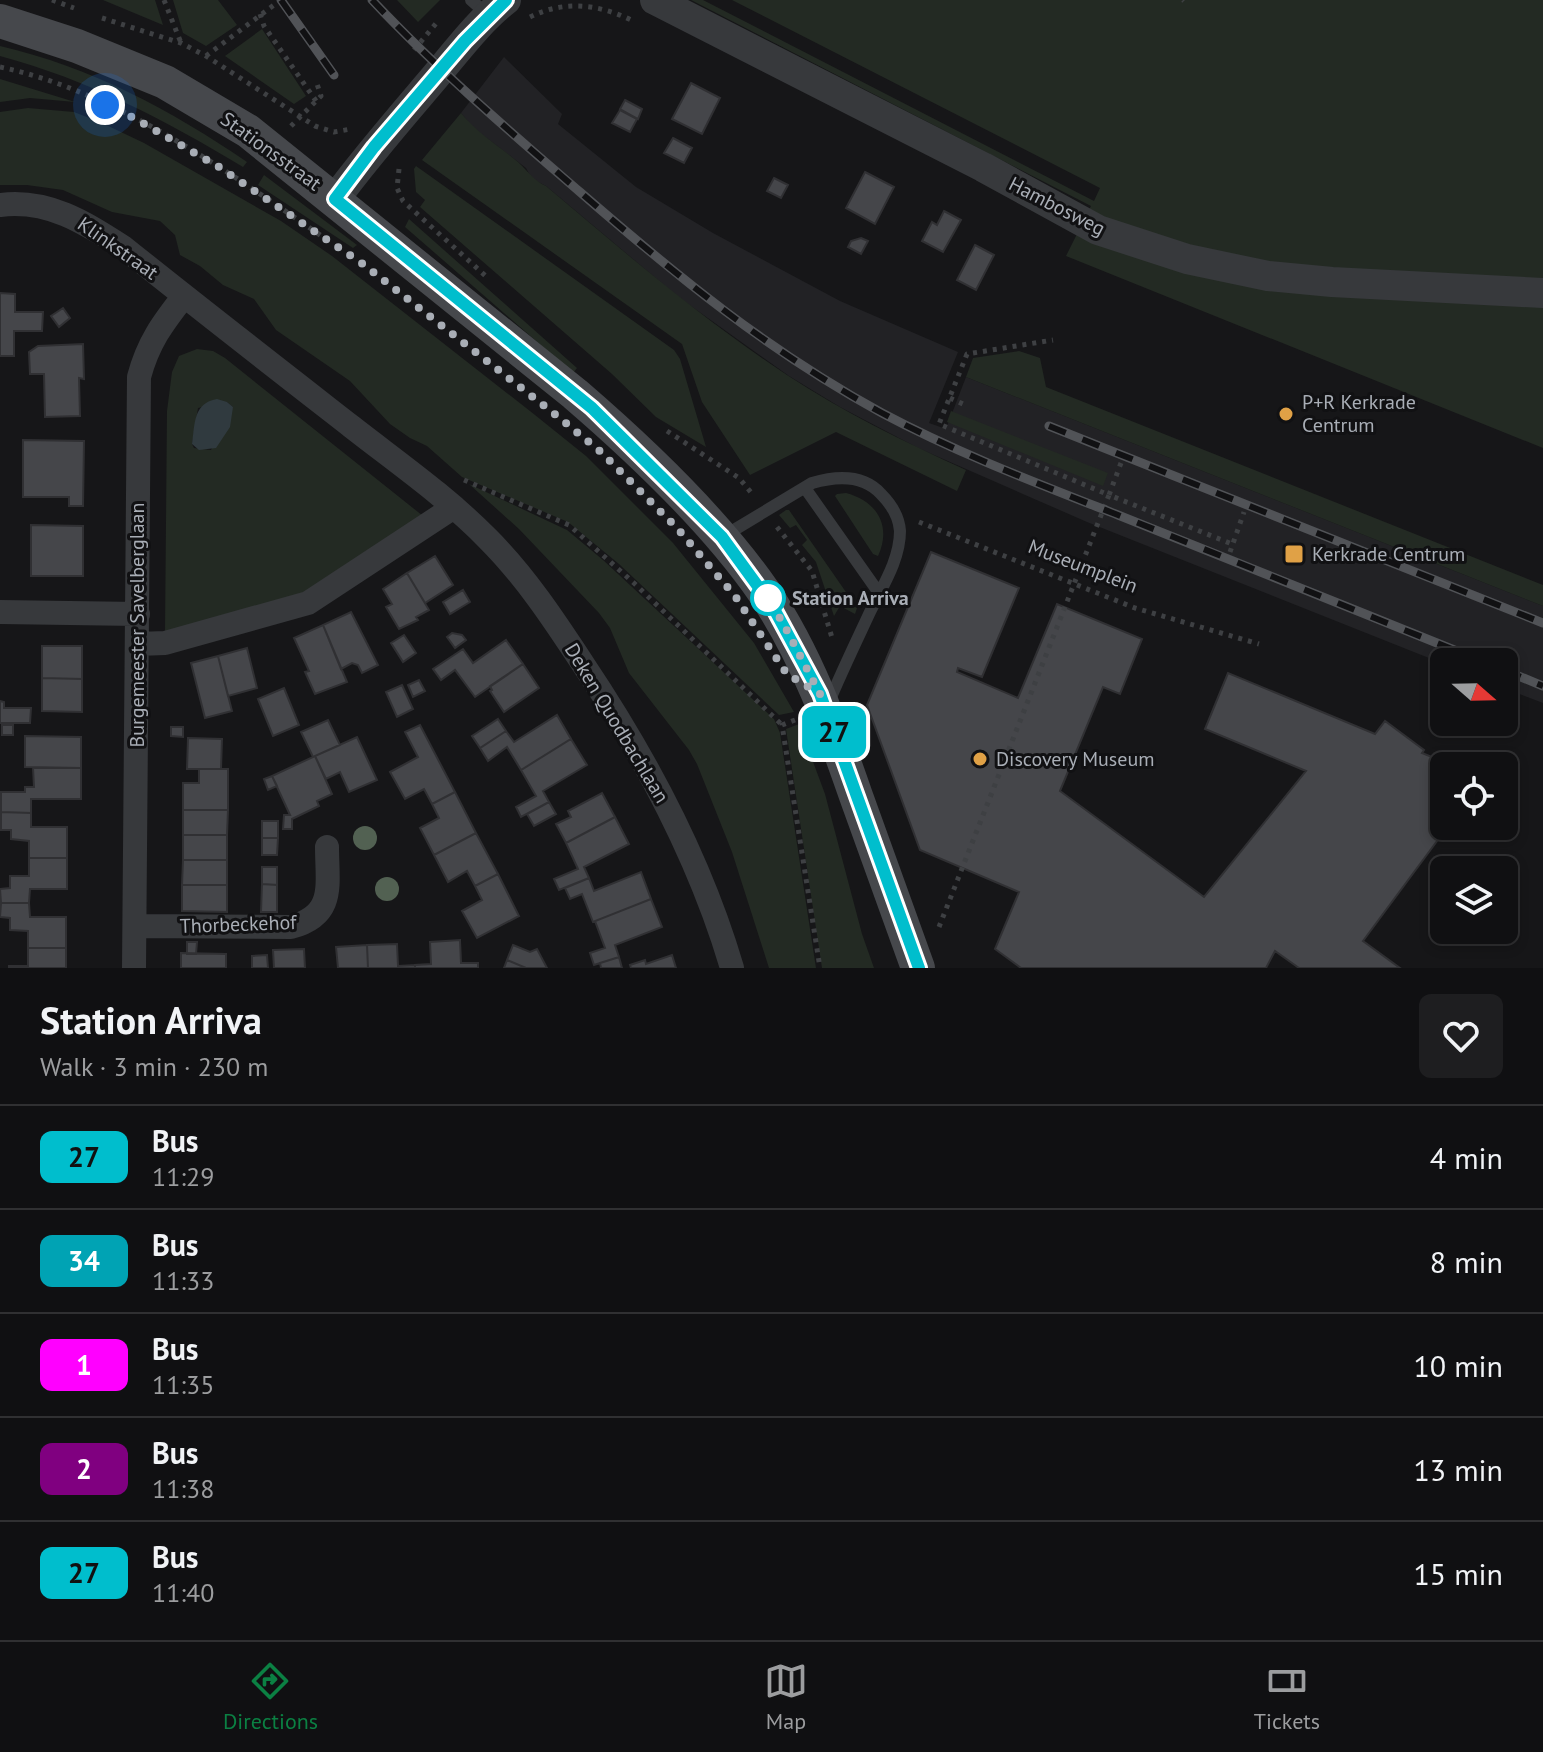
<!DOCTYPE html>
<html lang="en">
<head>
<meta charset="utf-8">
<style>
	body { margin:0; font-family:"PT Sans",sans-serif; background:#1e1e20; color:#f1f3f6; height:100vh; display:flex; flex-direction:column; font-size:30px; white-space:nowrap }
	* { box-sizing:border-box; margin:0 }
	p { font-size:26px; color:#9c9d9f }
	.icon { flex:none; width:44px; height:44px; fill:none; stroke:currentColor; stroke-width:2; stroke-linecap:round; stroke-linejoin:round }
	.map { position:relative; height:968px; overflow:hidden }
	.side { display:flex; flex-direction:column; background:#101012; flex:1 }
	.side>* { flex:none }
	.badge { padding:0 16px; border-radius:12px; font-size:28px; line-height:52px }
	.needle { width:52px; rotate:110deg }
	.controls { position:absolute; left:1430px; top:648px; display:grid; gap:16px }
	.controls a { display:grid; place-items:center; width:88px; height:88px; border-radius:12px; background:#101012; box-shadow:0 4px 12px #0003,0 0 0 2px #303032; font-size:40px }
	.you { position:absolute; width:40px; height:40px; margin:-20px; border:6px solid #fff; border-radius:50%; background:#1a73e8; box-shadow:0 0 0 12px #1a73e833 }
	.map>.badge { position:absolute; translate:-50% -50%; box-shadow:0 0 0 4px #fff }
	.round { display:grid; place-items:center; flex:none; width:84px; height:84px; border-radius:12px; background:#1e1e20 }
	.headline { display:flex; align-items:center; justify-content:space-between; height:136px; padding:0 40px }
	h1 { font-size:38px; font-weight:800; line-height:60px }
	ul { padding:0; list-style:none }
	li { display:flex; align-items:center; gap:24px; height:104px; padding:0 40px; border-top:2px solid #303032 }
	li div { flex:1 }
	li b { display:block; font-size:30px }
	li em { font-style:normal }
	li .badge { min-width:88px; font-weight:700; text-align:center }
	.tab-bar { display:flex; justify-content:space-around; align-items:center; height:112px; border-top:2px solid #303032; background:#101012; font-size:22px; color:#9c9d9f }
	.tab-bar a { display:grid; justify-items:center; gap:4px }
	.tab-bar .selected { color:#0b8043 }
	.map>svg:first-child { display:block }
	.built { fill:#222225 }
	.green { fill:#232a23; fill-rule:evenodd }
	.water { fill:#303a3f }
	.building { fill:#45464a; stroke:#303033; stroke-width:2 }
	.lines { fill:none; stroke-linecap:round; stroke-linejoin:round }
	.path { stroke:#3e4043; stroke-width:5; stroke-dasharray:4 6; stroke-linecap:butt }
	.service { stroke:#37393c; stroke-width:12 }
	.minor { stroke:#37393c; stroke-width:24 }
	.tertiary { stroke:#37393c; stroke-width:30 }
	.secondary { stroke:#46484c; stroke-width:34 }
	.rail-casing { stroke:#515357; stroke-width:9 }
	.rail { stroke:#111113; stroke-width:6; stroke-dasharray:18; stroke-linecap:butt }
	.tree { fill:#526152 }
	.line-casing { stroke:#fff; stroke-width:18 }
	.line { stroke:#00becd; stroke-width:12 }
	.walk { stroke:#a9aeb6; stroke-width:8; stroke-dasharray:0 14.4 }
	.poi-dot { fill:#e0a146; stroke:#111113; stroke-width:3 }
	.stop-dot { fill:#fff; stroke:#00becd; stroke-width:4 }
	.labels { text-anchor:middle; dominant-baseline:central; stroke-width:6; stroke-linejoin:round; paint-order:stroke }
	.street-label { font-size:20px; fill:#a9aeb6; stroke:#111113 }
	.poi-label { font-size:20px; fill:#a9aeb6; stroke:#111113; text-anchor:start }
	.stop-label { font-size:20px; font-weight:bold; fill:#a9aeb6; stroke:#111113; text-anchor:start }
</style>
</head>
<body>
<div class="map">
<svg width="1543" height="968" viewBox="0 0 1543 968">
	<rect width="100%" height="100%" fill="#161618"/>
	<!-- built -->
	<path class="built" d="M504,57l58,57 -4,10 78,63 77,46 127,68 118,51 -29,71 17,6 20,-52 577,229v97l-39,-15v-26l-60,2 -357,-142 -169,-74 -78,-41 -51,-31 -112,-80 -131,-110 -14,-7 -6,-11 -54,-41 -11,-14z"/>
	<!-- green -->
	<path class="green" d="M103,0h52l8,25z
		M173,0h45l19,25 -31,21 -23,-13z
		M397,0h43l-22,22z
		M691,0h12l391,201 6,-13 -368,-188h811v448l-477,-192 25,-50z
		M262,29l44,67 -12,8 -69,-48z
		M0,46c91,21 171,64 247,116l-4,5c-78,-47 -154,-87 -243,-111z
		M0,79l75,23 -45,-4 -30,4z
		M28,108l46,4 28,11 42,20 137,78 51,35 203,159 51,41 87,87 81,100 40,69 -15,3 -160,-151 -51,-42 -106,-45 -35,-31 -17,-8 -20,-14 -40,-43 -74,-51 -22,-31 -31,-14 -23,-19 -20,-11 -5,-20 -15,-14 -48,-9 -49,-22 -36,-5h-27v-73z
		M461,113c16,20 38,33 57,49 11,10 15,18 28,24 78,66 156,133 241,189 56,37 118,67 179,95l-9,21 -121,-59 -86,43 -48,-73 -20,-58 -260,-184z
		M416,166l258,184 6,9 26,88 -50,-30 -44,-43 -192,-167 5,-7 -9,-8 -2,-23z
		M264,175l93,70 -4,3 -95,-63z
		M409,219l168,149 -4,5 -168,-146z
		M197,349l16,2 12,7 198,158 -118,77 -140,39 2,-221 5,-39 7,-16zM227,402l6,5 -22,43 -17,-2 -2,-4 6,-36z
		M1019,351l21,7 6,29 497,198v21l-577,-229 7,-19z
		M951,411l157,62 -5,13 -156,-64z
		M469,484l98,46 36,30 171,159 6,14 36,235h-47l-37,-116 -35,-88 -8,-14 -60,-77 -19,-45 -11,-15 -80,-84z
		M846,493c31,8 46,33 32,63l-5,-2 -38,-58 2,-2z
		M786,510h3l68,98 -2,6 -15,-8 -6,10 -18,-54 -14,-17 5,-5 -11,-15 -6,3 -11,-13z
		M799,724l26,70 37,140 12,34h-52l-36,-239z"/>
	<!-- water -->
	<path class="water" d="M217,399l10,3 6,5 -3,20 -14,21 -17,2 -7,-6c3,-20 1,-41 25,-45z"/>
	<!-- building -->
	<path class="building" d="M691,83l29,15 -18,36 -30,-15z
		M625,100l17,9 -4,10 -18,-10z
		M620,110l17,9 -7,13 -18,-9z
		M673,138l19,10 -8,15 -20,-10z
		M865,172l29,15 -19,37 -29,-16z
		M774,178l14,7 -7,13 -14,-7z
		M944,211l17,9 -18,32 -21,-11 10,-19 5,3z
		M861,238l7,3 -7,13 -13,-7 3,-6z
		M975,245l19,10 -18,35 -19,-10z
		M0,293l15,1v18h28l-1,19h-28v25h-14z
		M63,308l7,10 -11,9 -8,-11z
		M83,344l1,35 -5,-1 1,38 -35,1 -1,-43h-14l-1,-22 9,-6z
		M23,440l61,1 -1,65h-14v-9h-46z
		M31,525l52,1v50h-52z
		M931,552l88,36 -37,89 -24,-9 -1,4 61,26 39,-94 85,35 -22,55 -17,-7 -43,104 144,106 102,-126 -101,-42 23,-56 147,61 10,-13 39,29 -2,3 32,13h-10v60h34l-6,14 -26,-11 -83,112 37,27h-101l-24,-17 -9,17h-245l-26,-19 24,-57 -99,-42 -53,-145z
		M435,556l18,29 -28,18 -18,-30z
		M407,573l22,37 -13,7 2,3 -19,9 -13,-22 6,-3 -9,-15z
		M463,590l7,12 -20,12 -7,-12z
		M351,612l27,53 -16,8 -4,-8 -6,-2 -11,6 -18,-44z
		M323,625l24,57 -32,12 -10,-22 4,-1 -15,-33z
		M452,633l10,2 4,5 -11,8 -8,-11z
		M404,635l12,18 -13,9 -12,-19z
		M506,640l17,24 -48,33 -20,-27 -14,10 -8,-11 30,-20 10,14z
		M42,646h40v33l-40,-1z
		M247,648l10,40 -29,8 -10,-40z
		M218,656l14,55 -27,7 -14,-55z
		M523,664l16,24 -35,24 -14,-21 2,-1 -2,-4z
		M42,678l40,1v33l-40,-1z
		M419,680l6,11 -12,6 -5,-12z
		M402,685l11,24 -16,8 -11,-25z
		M284,688l15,37 -26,11 -15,-37z
		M0,701l4,1v6h27l-1,15h-30z
		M557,715l14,24 -50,31 -14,-23 -19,14 -8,-13 26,-17 8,11z
		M498,719l8,12 -26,17 -8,-12z
		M328,720l12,25 -27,12 -12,-25z
		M2,725h11v10h-11z
		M420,725l35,67 -23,12 -8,-15 -19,10 -15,-27 28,-15 -13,-25z
		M171,727h12v10l-12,-1z
		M25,736l56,1v31l-56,-1z
		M357,737l20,43 -28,12 -9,-20 -14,7 -11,-23z
		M188,738l34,1 -1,30h-34z
		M571,739l16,26 -44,26 6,11 -28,15 -5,-10 20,-11 -15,-26z
		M315,756l17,38 -15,7 2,5 -27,13v10h-9l1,-14h6l-18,-39z
		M33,768h48v31h-50v14l-30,-1v-20h24v-5h9z
		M199,769h29v41h-45v-27h16z
		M272,776l5,10 -9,4 -4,-11z
		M455,792l21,41 -42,22 -14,-27 19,-10 -7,-14z
		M602,793l13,24 -49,26 -10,-19 15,-7 -3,-6z
		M549,802l7,12 -22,12 -7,-12z
		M183,810h45l-1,25h-44z
		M1,812l30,1v14h36v31h-38v-17l-18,-2v-9h-10z
		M615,817l14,27 -45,23 5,11 -30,12 -5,-11 24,-10 -12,-26z
		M262,821h16v17h-16z
		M476,833l22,41 -23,12 -8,-15 -19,11 -14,-27z
		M183,835h44v25h-44z
		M262,838h16l-1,17h-15z
		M29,858h38v31h-37l-1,14h-28l-1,-14 10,-1v-12h19z
		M183,860h44v25h-45z
		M262,867h15v18l-15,-1z
		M641,872l10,27 -58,23 -11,-28 -12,5 -5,-11 24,-10 5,13z
		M498,874l21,42 -42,22 -15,-27 20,-11 -7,-14z
		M262,884l15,1v27h-16z
		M182,885h45v27l-45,-1z
		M651,899l11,28 -47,18 4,12 -25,8 -4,-12 15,-5 -10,-27z
		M1,903h28l1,14h36v31h-38v-17l-18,-1v-12l-10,-1z
		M460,940l1,23h17v5h-63v-3l16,-1 -1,-22z
		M187,942h10l-1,12h-9z
		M397,944l1,22 17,-1v3h-47l-1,-23z
		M367,945l1,23h-30l-2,-21z
		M513,945l17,7 7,-3 10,19h-21l-19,-8z
		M28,948h38v20h-57v-2h19z
		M304,949l1,19h-31l-1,-18z
		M181,953l45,1v14h-45z
		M267,955l1,13h-16v-12z
		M672,955l4,13h-45l-1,-3 15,-5 1,4z
		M619,957l3,11h-21l-1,-5z
		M507,960l19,8h-22z"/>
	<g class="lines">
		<!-- path -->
		<path class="path" d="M52,0l22,8
			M164,0l17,43
			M1183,0l1,1
			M260,14l4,12 52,75
			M530,17c34,-17 68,-13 101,3
			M102,18l79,25 25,13 109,70 19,6 17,-3
			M414,50l24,-29
			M206,56l68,-51
			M0,67c115,24 227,104 323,170
			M291,126l30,-30 -5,-15
			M399,169l-2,19 6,13 86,78
			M950,398l13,6 5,-2
			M667,431l72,47 15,18
			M1121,463l-12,32 123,49
			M464,480l105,45 66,59 147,141
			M919,522l216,86 124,36
			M777,527l35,44 21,70
			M1230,552l14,-40
			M795,720l-13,5 38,243
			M939,927l170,-432 -170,-71 28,-70 86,-14"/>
		<!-- service -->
		<path class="service" d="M471,0l17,15
			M805,488l74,105
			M724,536l88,-53c24,-7 51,-9 69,11 10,10 18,23 19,37 0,29 -18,56 -30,81 -14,30 -28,59 -41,90"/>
		<!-- minor -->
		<path class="minor" d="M0,205c48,-6 84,17 123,42 76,61 152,120 229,180 46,36 95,70 136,112 37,37 66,81 95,125 63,94 117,195 149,304
			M0,612l138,2
			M138,644l27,-1 143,-40 146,-96
			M135,926l156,1c45,-12 36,-42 36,-80
			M134,968l5,-591c9,-34 23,-53 45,-81"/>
		<!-- tertiary -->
		<path class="tertiary" d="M655,0l328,167 115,63 89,29 81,17 64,6 211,11
			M335,199c31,-42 65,-81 99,-121 23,-27 44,-56 72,-78"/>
		<!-- secondary -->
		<path class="secondary" d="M0,21l77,25 88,36 83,49 327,263c65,56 140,127 189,198 43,64 67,132 92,204 21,58 42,115 62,172"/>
		<!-- rail casing -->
		<g class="rail-casing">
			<path id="rail" d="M281,0l53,75
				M372,0c65,69 136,130 208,192 98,85 187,158 302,221 75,40 157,71 236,102 122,48 244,98 366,147
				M1049,426l494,197
				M1504,670l39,16"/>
		</g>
		<!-- rail -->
		<use href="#rail" class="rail"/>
	</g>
	<!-- trees -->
	<g class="tree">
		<circle cx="365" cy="838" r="12"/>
		<circle cx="387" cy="889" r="12"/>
	</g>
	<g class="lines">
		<!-- line casing -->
		<g class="line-casing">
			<path id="line" d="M506,0l-41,41 -91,106 -39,52 257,209 130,129 51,70 47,87 99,274"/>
		</g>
		<!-- line -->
		<use href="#line" class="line"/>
		<!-- walk -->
		<path class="walk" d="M105,105l29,13 85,49 144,97 198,155 40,33 76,76 58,68 52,78 33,20 -37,-71 -20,-32 5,7"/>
	</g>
	<!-- markers -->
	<g class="poi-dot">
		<circle cx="1286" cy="414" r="8"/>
		<rect x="1284" y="544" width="20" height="20" rx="4"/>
		<circle cx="980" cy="759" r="8"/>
	</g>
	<circle class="stop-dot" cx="768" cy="598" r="16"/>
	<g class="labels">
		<!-- street labels -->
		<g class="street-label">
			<text transform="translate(271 151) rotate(36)">Stationsstraat</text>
			<text transform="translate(1057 206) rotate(27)">Hambosweg</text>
			<text transform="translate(118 248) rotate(35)">Klinkstraat</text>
			<text transform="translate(1083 566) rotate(21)">Museumplein</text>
			<text transform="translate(137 625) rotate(-90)">Burgemeester Savelberglaan</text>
			<text transform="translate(617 723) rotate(59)">Deken Quodbachlaan</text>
			<text transform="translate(238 924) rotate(-2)">Thorbeckehof</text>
		</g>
		<!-- poi labels -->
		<g class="poi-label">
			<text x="1302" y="402">P+R Kerkrade<tspan x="1302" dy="23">Centrum</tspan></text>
			<text x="1312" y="554">Kerkrade Centrum</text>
			<text x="996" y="759">Discovery Museum</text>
		</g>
		<!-- stop labels -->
		<g class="stop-label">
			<text x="792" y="598">Station Arriva</text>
		</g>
	</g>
</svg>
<div class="controls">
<a><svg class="needle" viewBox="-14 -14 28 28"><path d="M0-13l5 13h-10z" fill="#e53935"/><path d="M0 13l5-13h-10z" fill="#9c9d9f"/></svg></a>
<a><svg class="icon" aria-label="locate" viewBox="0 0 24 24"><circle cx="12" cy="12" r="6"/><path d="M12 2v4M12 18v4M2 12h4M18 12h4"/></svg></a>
<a><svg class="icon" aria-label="layers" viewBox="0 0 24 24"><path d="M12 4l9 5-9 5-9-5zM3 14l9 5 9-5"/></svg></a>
</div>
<div class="you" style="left:105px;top:105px"></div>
<b class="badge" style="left:834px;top:732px;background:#00becd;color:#111">27</b>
</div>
<section class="side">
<div class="headline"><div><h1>Station Arriva</h1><p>Walk · 3 min · 230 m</p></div><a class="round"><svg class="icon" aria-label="heart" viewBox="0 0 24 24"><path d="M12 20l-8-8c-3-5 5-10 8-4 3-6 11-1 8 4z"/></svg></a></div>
<ul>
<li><span class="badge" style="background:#00becd;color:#111">27</span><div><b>Bus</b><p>11:29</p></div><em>4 min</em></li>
<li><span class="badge" style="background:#00a3b4;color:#fff">34</span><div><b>Bus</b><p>11:33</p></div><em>8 min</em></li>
<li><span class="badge" style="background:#f0f;color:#fff">1</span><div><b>Bus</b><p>11:35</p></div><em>10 min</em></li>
<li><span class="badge" style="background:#800080;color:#fff">2</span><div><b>Bus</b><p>11:38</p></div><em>13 min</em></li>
<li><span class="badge" style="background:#00becd;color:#111">27</span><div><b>Bus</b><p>11:40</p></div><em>15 min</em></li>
</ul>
</section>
<nav class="tab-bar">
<a class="selected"><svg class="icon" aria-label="directions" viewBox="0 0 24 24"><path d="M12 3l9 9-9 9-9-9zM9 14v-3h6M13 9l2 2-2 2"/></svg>Directions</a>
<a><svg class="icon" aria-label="map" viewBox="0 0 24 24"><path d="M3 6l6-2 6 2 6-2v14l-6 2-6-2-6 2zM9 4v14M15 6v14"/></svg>Map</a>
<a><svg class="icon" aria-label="tickets" viewBox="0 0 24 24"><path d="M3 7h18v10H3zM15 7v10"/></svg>Tickets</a>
</nav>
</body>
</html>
